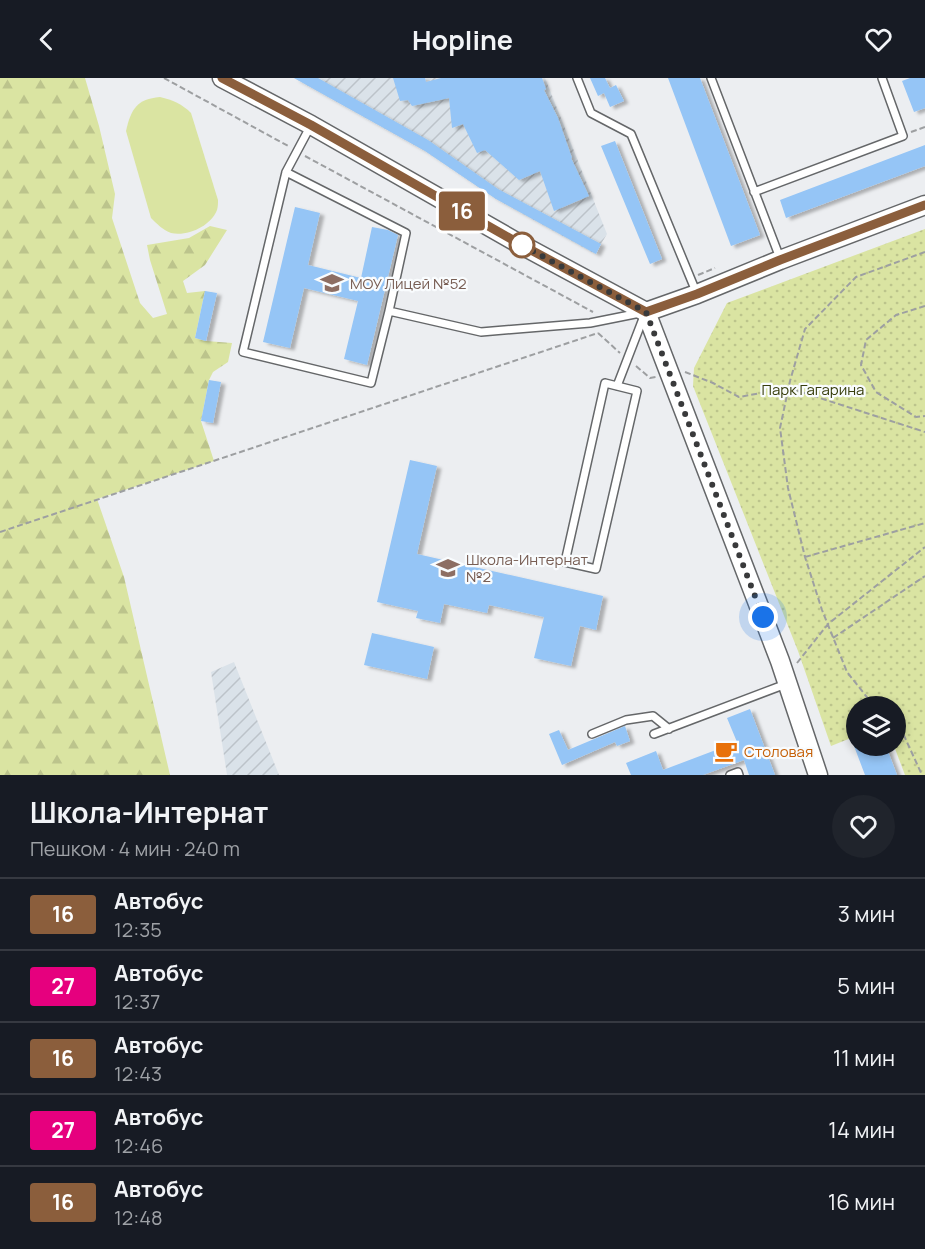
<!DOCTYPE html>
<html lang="ru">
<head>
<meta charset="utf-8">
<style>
	body { margin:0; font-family:Manrope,sans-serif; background:#20242c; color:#f1f3f6; height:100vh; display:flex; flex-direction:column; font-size:22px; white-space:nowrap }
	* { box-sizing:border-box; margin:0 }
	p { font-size:20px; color:#9ea1a6 }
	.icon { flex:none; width:33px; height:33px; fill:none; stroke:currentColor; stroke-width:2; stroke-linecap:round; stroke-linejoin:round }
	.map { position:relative; height:697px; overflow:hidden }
	.sheet { display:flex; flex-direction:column; background:#171b24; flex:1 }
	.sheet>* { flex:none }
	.badge { padding:0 12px; border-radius:4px; font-size:21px; line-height:39px }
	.tools { position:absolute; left:846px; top:618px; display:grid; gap:12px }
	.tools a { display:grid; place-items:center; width:60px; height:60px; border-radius:50%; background:#171b24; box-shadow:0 3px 9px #0003; font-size:30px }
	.you { position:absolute; width:30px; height:30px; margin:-15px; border:4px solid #fff; border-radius:50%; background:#1a73e8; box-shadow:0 0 0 9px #1a73e833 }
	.map>.badge { position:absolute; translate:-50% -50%; box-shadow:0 0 0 3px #fff }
	.round { display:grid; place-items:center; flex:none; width:63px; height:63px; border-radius:32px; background:#20242c }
	.headline { display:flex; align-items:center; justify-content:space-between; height:102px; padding:0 30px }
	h1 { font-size:28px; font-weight:700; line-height:45px }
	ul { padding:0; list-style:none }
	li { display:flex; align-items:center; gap:18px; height:72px; padding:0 30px; border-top:2px solid #363941 }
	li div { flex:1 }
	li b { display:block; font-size:22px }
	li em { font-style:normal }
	li .badge { min-width:66px; font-weight:700; text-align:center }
	header { display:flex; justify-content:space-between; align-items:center; height:78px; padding:0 30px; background:#171b24; font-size:27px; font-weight:700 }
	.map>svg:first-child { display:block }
	.industrial { fill:url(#industrial-furrows) }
	.green { fill:#dae4a2 }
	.forest { fill:url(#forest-firs) }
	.park { fill:url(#park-dots) }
	.building { fill:#95c5f6; filter:url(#shadow) }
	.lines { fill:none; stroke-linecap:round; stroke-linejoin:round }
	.service-casing { stroke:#656769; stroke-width:10 }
	.tertiary-casing { stroke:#656769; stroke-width:21 }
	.path { stroke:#9d9fa1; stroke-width:2; stroke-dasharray:6 3; stroke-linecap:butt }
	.service { stroke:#fff; stroke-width:7 }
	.tertiary { stroke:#fff; stroke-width:18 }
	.line-casing { stroke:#fff; stroke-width:14 }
	.line { stroke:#8b5e3c; stroke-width:9 }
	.walk { stroke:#393a3b; stroke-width:6; stroke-dasharray:0 10.8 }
	.stop-dot { fill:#fff; stroke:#8b5e3c; stroke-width:3 }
	.labels { text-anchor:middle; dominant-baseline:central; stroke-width:4.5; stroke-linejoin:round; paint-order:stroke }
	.education-label { font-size:15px; fill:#785e54; stroke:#f9fcfe; text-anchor:start }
	.park-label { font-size:15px; fill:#383e0c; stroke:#f9fcfe }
	.food-label { font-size:15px; fill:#c56008; stroke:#f9fcfe; text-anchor:start }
</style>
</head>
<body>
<header><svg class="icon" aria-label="back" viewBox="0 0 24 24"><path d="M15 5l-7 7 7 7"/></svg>Hopline<svg class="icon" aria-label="heart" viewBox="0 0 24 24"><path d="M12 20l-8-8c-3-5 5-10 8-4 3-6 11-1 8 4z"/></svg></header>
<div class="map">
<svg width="925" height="697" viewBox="0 0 925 697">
	<defs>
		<pattern id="industrial-furrows" width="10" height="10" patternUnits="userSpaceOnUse" patternTransform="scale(1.5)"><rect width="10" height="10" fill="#dae2e9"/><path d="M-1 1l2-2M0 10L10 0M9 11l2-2" fill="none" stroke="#bcc3c9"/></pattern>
		<pattern id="forest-firs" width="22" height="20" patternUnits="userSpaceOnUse" patternTransform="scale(1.5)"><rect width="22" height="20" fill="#dae4a2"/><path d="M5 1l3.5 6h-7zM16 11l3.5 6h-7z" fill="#bcc48c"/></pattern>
		<pattern id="park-dots" width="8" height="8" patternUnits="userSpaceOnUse" patternTransform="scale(1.5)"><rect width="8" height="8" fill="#dae4a2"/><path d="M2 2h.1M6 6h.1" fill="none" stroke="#bcc48c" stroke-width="1.8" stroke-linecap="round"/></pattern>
		<filter id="shadow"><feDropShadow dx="4.5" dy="2.5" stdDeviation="1.5" flood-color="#0004"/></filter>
	</defs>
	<rect width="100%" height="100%" fill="#eceef1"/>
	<!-- industrial -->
	<path class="industrial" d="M294,0h251l62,156 -12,20 -99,-55 -71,-48z
		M234,584l45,113h-52l-16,-103z"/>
	<!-- green -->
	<path class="green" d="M160,19c13,3 22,7 31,16l27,87c0,3 0,7 -1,10 -6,16 -30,27 -46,23 -8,-3 -14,-9 -20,-15l-25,-87c5,-22 11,-32 34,-34z"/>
	<!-- forest -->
	<path class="forest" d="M0,0h85l14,48 16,68 -3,24 28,85 13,15 14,-4 -17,-54 -3,-15 42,-7 21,-12 17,4 -22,35 -22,16 4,12 18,-2 -10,47 11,3 26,2 -4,19 -15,10 -4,8 -8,41 13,40 -117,38 27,78 46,198h-170z"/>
	<!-- park -->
	<path class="park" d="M925,151v546h-20l-11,-29h2v-40h-40v30l-25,10 -33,-95 -105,-265 1,-18 33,-65z"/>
	<!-- building -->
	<path class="building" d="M294,0h24l110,62 70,49 103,55 -5,10 -100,-55 -71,-48z
		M393,0h32l1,4 15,-4h101l4,11 -2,1 14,28 14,40h-1l18,38 -35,15 -14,-40 -21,9 -34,-30 -8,3 -14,-29 -11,4 -3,-30 -37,8 -4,-6 -8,1z
		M590,0h15l5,10 6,-3 8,16 -14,6 -6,-14 -6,3z
		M668,0h32l60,157 -29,11z
		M910,0h15v30l-11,4 -12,-31z
		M615,63l47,118 -12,5 -49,-118z
		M925,67v21l-139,52 -6,-18z
		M295,129l25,6 -12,52 53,13 11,-51 16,3 10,5 -31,130 -23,-6 14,-58 -54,-13 -14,60 -27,-6z
		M205,213l12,2 -11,48 -11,-3z
		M209,302l12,2 -8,41 -12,-2z
		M410,382l27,6 -20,88 186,42 -7,34 -16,-4 -9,40 -37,-8 10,-41 -55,-12 -2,8 -43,-9 -4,19 -24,-5 2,-7 -41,-9z
		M372,555l62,14 -7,32 -63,-14z
		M750,631l25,66h-26l-5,-15 -41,15h-72l-5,-12 30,-12 7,19 74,-28 -10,-24z
		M625,648l5,15 -13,5 -2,-4 -53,23 -13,-31 10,-4 9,20z
		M854,668h32l11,29h-32z"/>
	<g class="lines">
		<!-- service casing -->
		<g class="service-casing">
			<path id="service" d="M577,0l14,35 40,21 66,160
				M711,0l69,180
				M286,94l24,-45
				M754,114l149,-56 -21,-58
				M389,233l-18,72 -128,-31 43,-180 120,61 -17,78 92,21 109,-9 50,-10
				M605,305l32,8 -41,178 -31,-7z
				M617,308l27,-70
				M592,656l34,-14 27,-4 16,13
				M654,656l132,-50
				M730,697l8,-3 1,3"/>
		</g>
		<!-- tertiary casing -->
		<g class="tertiary-casing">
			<path id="tertiary" d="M222,0l89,47 207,118 128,69 51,-18 83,-34 145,-55
				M646,234l134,349 38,114"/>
		</g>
		<!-- path -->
		<path class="path" d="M164,0l126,69
			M911,54l14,-5
			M305,78l288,156
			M698,197l17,-7
			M925,228l-29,9 -30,25 -5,25 15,27 40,25 9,-1
			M598,255l22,20
			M636,288l14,12 6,-1
			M685,294l28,11 26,14 50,-9 136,44
			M0,454l598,-199
			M805,479l120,-34
			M833,560l92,-62
			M797,585l31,-39 97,-77
			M874,628l-27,-34 -25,-62 -17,-53 -17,-69 -8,-60 10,-47 15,-52 51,-52 69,-25
			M896,640l26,57"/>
		<!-- service -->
		<use href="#service" class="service"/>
		<!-- tertiary -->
		<use href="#tertiary" class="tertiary"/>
	</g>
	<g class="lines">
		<!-- line casing -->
		<g class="line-casing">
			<path id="line" d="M222,0l89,47 207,118 128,69 51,-18 83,-34 145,-55"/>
		</g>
		<!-- line -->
		<use href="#line" class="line"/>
		<!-- walk -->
		<path class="walk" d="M522,167l-4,-2 128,69 117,305"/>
	</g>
	<!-- icons -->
	<defs>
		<g id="school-bare" transform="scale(1.8)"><path d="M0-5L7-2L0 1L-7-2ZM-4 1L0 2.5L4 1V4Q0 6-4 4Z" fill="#8d6e63" stroke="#f9fcfe" stroke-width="2.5" paint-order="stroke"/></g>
		<g id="cafe-bare" transform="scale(1.8)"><path d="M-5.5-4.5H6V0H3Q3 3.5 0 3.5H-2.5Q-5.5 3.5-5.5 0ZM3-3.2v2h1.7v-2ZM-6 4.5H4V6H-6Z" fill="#e8710a" stroke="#f9fcfe" stroke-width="2.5" paint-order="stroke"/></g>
	</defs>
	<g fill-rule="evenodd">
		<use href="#school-bare" x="332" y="205"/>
		<use href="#school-bare" x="448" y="490"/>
		<use href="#cafe-bare" x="726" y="673"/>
	</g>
	<!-- markers -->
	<circle class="stop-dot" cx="522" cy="167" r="12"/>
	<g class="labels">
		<!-- education labels -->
		<g class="education-label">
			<text x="350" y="205">МОУ Лицей №52</text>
			<text x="466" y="481">Школа-Интернат<tspan x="466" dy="17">№2</tspan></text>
		</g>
		<!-- park labels -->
		<g class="park-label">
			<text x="813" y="311">Парк Гагарина</text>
		</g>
		<!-- food labels -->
		<g class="food-label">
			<text x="744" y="673">Столовая</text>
		</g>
	</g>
</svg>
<div class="tools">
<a><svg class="icon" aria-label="layers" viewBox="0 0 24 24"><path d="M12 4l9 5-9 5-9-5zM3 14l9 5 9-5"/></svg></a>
</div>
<div class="you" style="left:763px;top:539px"></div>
<b class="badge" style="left:462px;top:133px;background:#8b5e3c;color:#fff">16</b>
</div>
<section class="sheet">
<div class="headline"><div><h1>Школа-Интернат</h1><p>Пешком · 4 мин · 240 m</p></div><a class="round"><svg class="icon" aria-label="heart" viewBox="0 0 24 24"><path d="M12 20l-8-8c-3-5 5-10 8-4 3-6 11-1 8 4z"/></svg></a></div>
<ul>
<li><span class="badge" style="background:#8b5e3c;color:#fff">16</span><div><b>Автобус</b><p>12:35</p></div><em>3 мин</em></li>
<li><span class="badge" style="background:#e6007e;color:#fff">27</span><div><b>Автобус</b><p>12:37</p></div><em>5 мин</em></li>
<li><span class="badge" style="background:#8b5e3c;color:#fff">16</span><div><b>Автобус</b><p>12:43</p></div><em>11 мин</em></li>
<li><span class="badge" style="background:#e6007e;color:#fff">27</span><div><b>Автобус</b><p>12:46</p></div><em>14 мин</em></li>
<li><span class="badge" style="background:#8b5e3c;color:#fff">16</span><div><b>Автобус</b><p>12:48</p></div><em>16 мин</em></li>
</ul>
</section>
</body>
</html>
